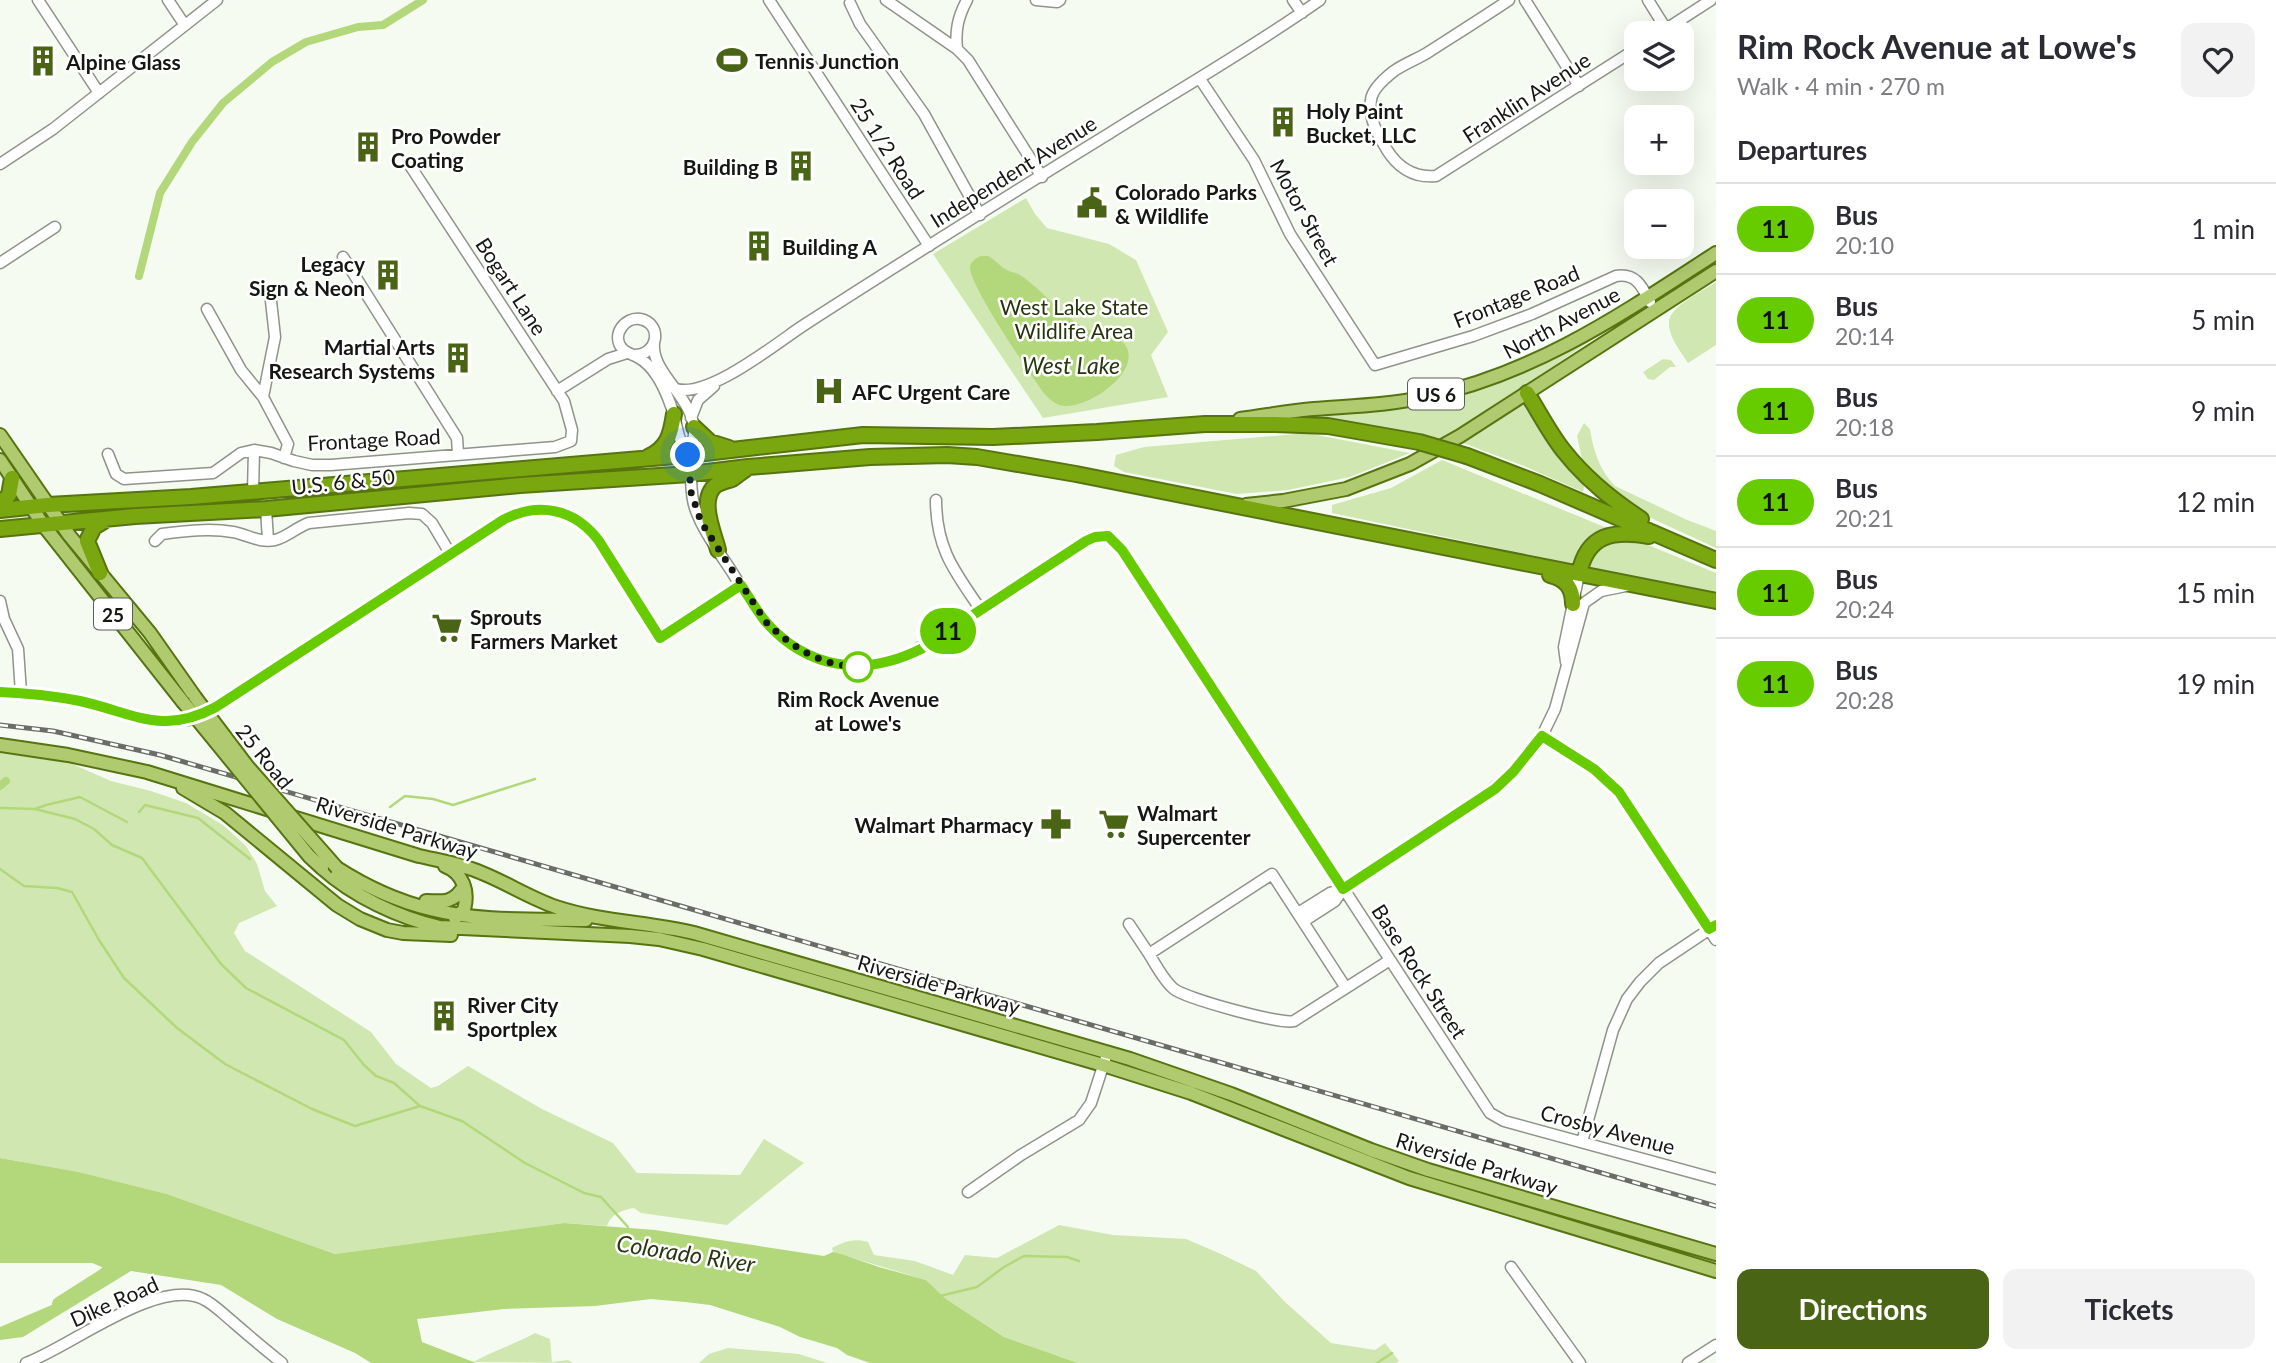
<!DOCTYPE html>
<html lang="en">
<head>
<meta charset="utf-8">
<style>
	body { margin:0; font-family:Lato,sans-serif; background:#f2f2f3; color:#2b2b33; height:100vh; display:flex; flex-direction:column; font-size:26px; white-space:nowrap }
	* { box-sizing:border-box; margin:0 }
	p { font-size:23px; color:#7c7c81 }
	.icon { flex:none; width:38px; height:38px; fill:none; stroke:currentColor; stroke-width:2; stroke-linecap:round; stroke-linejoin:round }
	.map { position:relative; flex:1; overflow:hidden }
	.sheet { display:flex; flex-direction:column; background:#fff; width:560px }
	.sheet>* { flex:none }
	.badge { padding:0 14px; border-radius:23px; font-size:24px; line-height:46px }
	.fabs { position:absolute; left:1624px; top:21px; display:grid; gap:14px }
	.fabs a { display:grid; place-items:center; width:70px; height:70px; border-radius:14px; background:#fff; box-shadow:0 7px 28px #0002; font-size:35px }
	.you { position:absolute; width:35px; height:35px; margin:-18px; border:5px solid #fff; border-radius:50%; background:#1a73e8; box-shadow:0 0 0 10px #1a73e833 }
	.map>.badge { position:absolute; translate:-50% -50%; box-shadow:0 0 0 4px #fff }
	h2 { padding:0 21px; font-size:26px; line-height:63px }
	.round { display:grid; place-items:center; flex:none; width:74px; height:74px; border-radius:14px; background:#f2f2f3 }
	.overview { display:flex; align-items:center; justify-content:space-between; height:119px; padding:0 21px }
	h1 { font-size:33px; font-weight:700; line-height:52px }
	.action { display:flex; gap:14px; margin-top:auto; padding:14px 21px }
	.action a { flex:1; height:80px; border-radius:14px; background:#4a6415; color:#fff; font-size:28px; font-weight:700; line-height:80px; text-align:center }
	.action a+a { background:#f2f2f3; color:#2b2b33 }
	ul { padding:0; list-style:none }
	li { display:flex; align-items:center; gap:21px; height:91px; padding:0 21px; border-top:2px solid #e1e1e2 }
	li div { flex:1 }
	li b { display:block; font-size:26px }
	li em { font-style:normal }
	li .badge { min-width:77px; font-weight:700; text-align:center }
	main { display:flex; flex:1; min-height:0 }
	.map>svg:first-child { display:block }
	.green { fill:#d0e7b1 }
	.water { fill:#b3d87b }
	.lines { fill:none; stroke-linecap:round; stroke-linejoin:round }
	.stream { stroke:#b3d87b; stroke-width:2.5 }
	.canal { stroke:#b3d87b; stroke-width:8 }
	.river { stroke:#b3d87b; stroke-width:14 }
	.minor-casing { stroke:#8f938a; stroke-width:13 }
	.major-casing { stroke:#577410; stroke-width:16 }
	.highway-casing { stroke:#577410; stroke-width:18 }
	.minor { stroke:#fff; stroke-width:10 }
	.major { stroke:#afca6f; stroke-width:12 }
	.highway { stroke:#7aa60f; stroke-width:14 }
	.rail-casing { stroke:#6a6d67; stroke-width:5 }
	.rail { stroke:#fff; stroke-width:2.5; stroke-dasharray:8; stroke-linecap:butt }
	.major-bridge-casing { stroke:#577410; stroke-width:16; stroke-linecap:butt }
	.highway-bridge-casing { stroke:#577410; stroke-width:18; stroke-linecap:butt }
	.major-bridge { stroke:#afca6f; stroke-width:12 }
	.highway-bridge { stroke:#7aa60f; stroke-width:14 }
	.line-casing { stroke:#fff; stroke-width:16 }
	.line { stroke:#6c0; stroke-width:10 }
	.walk { stroke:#151713; stroke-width:7; stroke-dasharray:0 12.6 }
	.stop-dot { fill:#fff; stroke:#6c0; stroke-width:3.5 }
	.labels { text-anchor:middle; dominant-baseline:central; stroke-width:5; stroke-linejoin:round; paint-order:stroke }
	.shield { fill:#fff; stroke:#5b5d5a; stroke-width:2 }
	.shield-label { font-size:19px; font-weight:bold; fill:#151713 }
	.poi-label { font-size:21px; font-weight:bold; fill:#151713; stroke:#fff; text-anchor:start }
	.street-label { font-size:21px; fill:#151713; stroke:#fff }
	.park-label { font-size:21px; fill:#26330d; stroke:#fff }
	.stop-label { font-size:21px; font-weight:bold; fill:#151713; stroke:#fff }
	.water-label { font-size:23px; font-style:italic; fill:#293711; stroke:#fff }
</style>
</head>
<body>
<main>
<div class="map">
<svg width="1716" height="1363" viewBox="0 0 1716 1363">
	<rect width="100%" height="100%" fill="#f6fbf1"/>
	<!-- green -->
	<path class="green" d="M1026,198l9,16 12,14 62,16 27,16 32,72 -17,23 17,42 -125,21 -110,-164z
		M1716,282v63l-28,18c-7,-11 -20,-27 -19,-41 0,-15 35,-32 47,-40z
		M1619,322c-59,39 -117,80 -177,117l-123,-23 70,-9 157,-46z
		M1663,359l8,1 5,7h-6l-16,13 -6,-1 -5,-7z
		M1525,403l60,79 -2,10 -59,-26 -61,-23z
		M1584,423l6,6c3,21 10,42 25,57l70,33 31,12v17l-78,-36 -55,-48 -6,-28z
		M1307,433l103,20 -60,24 -62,13 -51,4 -113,-22 -10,-6 2,-11 28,-8z
		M1442,460l274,113v21l-384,-81v-8l59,-17z
		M0,753l70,10 41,18 40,10 35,12 37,22 23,21 11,18 8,27 12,15 -38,17 -5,10 11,18 126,81 25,32 35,24 7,-2 30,-20 74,43 71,34 24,30 103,2 24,-36 40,24 -77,62 -86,-12 -7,-5c-12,2 -23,6 -27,18l-43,-3 -229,31 -168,-60 -88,-22 -79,-14z
		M1059,1225l54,10 73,4 35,15 35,17 29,31 46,41 44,7 10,-7 14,18 -3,2h-318l-74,-26 -58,-38 -20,-19 -93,-28 -1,-4c13,-7 22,-10 36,-6l6,13 41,6 38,14 12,-20 32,3z
		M535,1333l15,6 2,23 16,-2 5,3 -100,-1c20,-11 42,-18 62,-29z
		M728,1348l71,6 28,9h-128l10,-9z"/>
	<!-- water -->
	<path class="water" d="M981,256h7c6,3 11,9 17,13 4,3 10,3 15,6 24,16 41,41 67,54 13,6 30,3 39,17 15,27 -37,61 -61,60 -10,-1 -16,-7 -22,-14 -13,-18 -75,-109 -73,-125 1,-6 6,-9 11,-11z
		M0,1158l79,14 88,22 168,60 229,-31 91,7 169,26 9,-4 8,2 38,13 47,13 20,19 58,38 74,26h-208l-23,-8 -10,-7 -37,-11 -20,-10 -70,-22 -25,-3 -34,-3 -56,7 -91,3 -87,10 5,23 54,21h-105l-16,-10 -78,-34 -56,-34 -90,-14 -108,66 -23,3v-13l94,-40 15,-17 -17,-7h-92z"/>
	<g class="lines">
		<!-- stream -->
		<path class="stream" d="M390,807l15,-11 28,3 20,6 82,-26
			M0,808l35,1 11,-4 34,-8 47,25
			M35,809l40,10 19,10 18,16 30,13 79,106 25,24 98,52 20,25 12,11 18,7 26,23
			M139,812l6,-7 53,13 52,41
			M0,869l24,17 33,2 15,4 27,48 25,38 53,50 48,36 87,45 43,17 65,-20 42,15 63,42 59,30 17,4 27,30
			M940,1296l37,-9 27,-20 20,-11 43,1 12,4
			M1377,1363l15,-10"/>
		<!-- canal -->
		<path class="canal" d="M139,276l21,-83 32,-51 31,-39 49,-41 34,-20 52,-15 25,-2 40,-25
			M0,786l6,-5"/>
		<!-- river -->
		<path class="river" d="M59,1304l44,-28 17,-14"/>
		<!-- minor casing -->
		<g class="minor-casing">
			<path id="minor" d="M38,0l61,93
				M168,0l16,24
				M769,0l160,246
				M886,0l71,49 11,11 74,117
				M1036,0l21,2 3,-2
				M1293,0l9,13
				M1509,0c-27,18 -54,35 -82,53 -10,6 -23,11 -33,18 -9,7 -22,18 -23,29 -3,18 7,35 16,50 12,19 28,28 49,26l200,-127
				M1525,0l54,86
				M1648,0l18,29
				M850,3l10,21 64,90 56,101
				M1660,33l51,-33
				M957,49c-2,-19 1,-32 10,-49
				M1200,79l54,81 36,74 85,131 98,-29 59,-22 84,-38c20,-3 26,10 34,26
				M0,164l53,-35 164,-129
				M343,257l114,181 1,16
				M0,263l55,-36
				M271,301l4,36 -12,60 25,47 -4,14
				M207,309l34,61 22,27
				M654,343c-3,32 42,55 40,91 0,7 -4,14 -6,21
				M633,355c26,1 30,-32 7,-36 -15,-2 -28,15 -19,28 5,7 12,7 18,11 16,9 26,31 32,48 4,10 5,20 8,30 2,7 7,13 9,20 5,17 1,35 7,52 8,23 24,44 37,64 10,16 20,34 33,48 38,46 89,55 143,35l178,-114 9,-4 13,-1 14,13 368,564 14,8 212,58
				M676,389c32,9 97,-43 125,-62 102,-66 205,-130 309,-194 70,-44 142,-85 210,-133
				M557,391l51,-32 19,-6
				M691,418l7,-18 16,-14
				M108,454l8,20 8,5 89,-6 28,-20 13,-3 17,3 23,8 18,4h19l224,-18 16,-6 1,-11 -8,-29 -153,-234
				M253,492l1,-42
				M936,500c0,49 19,72 45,110
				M266,509l2,31
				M155,541l7,-7c23,-3 48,-6 71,-2 16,3 25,11 42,8 12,-3 22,-13 34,-17l100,-10 13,1 10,9 19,32
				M0,601l4,18 14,30 3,44
				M1566,662l-2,-15 15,-73
				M0,692l65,6 71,19 29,4 24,-1 27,-13 287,-187c35,-19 73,-11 96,21l61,97 81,-53
				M1542,736l63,41 14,15 97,148
				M1343,889l135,-88 35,-29 29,-36 13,-27 29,-106 17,-12 25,-5
				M1298,913l32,-20 13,-4 -8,12 -31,20
				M1129,924l20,30
				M1346,988l-74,-114 -123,80c7,11 15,27 25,35 11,9 107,36 120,32l96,-61
				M1582,1142l31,-112 14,-31 13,-17 19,-19 57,-38
				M968,1192l53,-37 58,-35 12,-17 14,-43
				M1511,1267l69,96
				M26,1363c44,-16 132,-86 177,-64 11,5 20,15 30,23 16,14 33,28 49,41
				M1688,1363l28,-18"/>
		</g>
		<!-- major casing -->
		<g class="major-casing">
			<path id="major" d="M1240,419c24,-3 49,-8 74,-10 37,-3 75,-4 111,-12 112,-24 197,-83 291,-144
				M0,435l69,100 81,98 45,64
				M0,460l44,66 139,176
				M1246,505l37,-4 63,-12 64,-25 50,-28 256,-165
				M0,745l68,10 79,17 272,84c22,5 43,8 63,17 25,10 48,25 74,34 45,15 92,15 138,26l436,126 101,35 140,56 57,20 288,84
				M183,788l42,25 112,92 23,14 27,11 16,3 48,2
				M445,866c18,7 24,25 19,44l-9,8
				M322,868c31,28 77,50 118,59l190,9 29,3 44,10 400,116 88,28 218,85 307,93
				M337,868c28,18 60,33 93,41 50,13 105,10 156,11
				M426,901c18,1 28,2 38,-15"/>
		</g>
		<!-- highway casing -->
		<g class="highway-casing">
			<path id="highway" d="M1527,393c12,19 22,39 36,57 21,27 49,50 78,69
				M694,427l16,15 19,6
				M1467,456l73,28 176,76
				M648,457c20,-9 23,-23 26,-43
				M0,504l9,-9 3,-17
				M0,510l48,-5 143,-8 497,-42 175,-20 130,2 104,-5 108,-8h70l53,2 91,16
				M0,529l135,-13 131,-7 254,-24 170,-11 58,-7 122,-10 77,-2 30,2 99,17 640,127
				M718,550c-4,-17 -20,-51 -2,-65 5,-3 10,-4 16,-6 5,-3 9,-7 14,-10
				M100,573l-13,-32 7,-14 10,-6
				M1579,574c8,-40 34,-44 70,-38
				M1550,575c16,4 23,13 23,29"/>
		</g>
		<!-- minor -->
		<use href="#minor" class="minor"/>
		<!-- major -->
		<use href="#major" class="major"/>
		<!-- highway -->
		<use href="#highway" class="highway"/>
		<!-- rail casing -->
		<g class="rail-casing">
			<path id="rail" d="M0,725l53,6 107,24 1556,451"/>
		</g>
		<!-- rail -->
		<use href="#rail" class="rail"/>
		<!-- major-bridge casing -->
		<g class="major-bridge-casing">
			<path id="major-bridge" d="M195,697l53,70 89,101
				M183,702l126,154 13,12"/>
		</g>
		<!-- highway-bridge casing -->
		<g class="highway-bridge-casing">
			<path id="highway-bridge" d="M1419,442l48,14"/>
		</g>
		<!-- major-bridge -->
		<use href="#major-bridge" class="major-bridge"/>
		<!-- highway-bridge -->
		<use href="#highway-bridge" class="highway-bridge"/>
	</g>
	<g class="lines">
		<!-- line casing -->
		<g class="line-casing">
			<path id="line" d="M0,692c27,1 54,4 80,9 54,12 82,35 136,6l287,-187c36,-19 72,-11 96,21l61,97 81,-53c8,12 15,25 24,36 43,49 100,56 156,28l165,-108 9,-4 13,-1 14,14 221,339 152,-100 18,-17 29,-36 52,33 25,23 90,137 7,-4"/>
		</g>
		<!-- line -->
		<use href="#line" class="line"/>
		<!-- walk -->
		<path class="walk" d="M688,455l3,37 10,30 65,100c26,26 58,45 96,45h-4"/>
	</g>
	<!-- icons -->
	<defs>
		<g id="stadium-bare" transform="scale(2.415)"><path d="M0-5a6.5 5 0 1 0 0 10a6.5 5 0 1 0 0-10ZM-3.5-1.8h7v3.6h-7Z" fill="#4a6415" stroke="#fff" stroke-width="2.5" paint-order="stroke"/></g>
		<g id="building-bare" transform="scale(2.415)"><path d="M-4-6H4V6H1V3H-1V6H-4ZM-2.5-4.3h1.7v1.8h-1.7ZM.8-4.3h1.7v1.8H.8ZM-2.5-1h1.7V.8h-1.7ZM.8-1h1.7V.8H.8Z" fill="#4a6415" stroke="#fff" stroke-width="2.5" paint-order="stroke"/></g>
		<g id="civic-bare" transform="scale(2.415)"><path d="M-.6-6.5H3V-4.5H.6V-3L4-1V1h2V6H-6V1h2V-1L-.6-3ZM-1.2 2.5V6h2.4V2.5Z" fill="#4a6415" stroke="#fff" stroke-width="2.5" paint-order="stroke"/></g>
		<g id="hospital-bare" transform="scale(2.415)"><path d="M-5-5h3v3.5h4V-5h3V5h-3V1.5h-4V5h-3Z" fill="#4a6415" stroke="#fff" stroke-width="2.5" paint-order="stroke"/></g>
		<g id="supermarket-bare" transform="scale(2.415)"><path d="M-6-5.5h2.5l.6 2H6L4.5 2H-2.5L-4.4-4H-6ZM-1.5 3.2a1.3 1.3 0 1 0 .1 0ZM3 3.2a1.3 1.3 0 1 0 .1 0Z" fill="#4a6415" stroke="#fff" stroke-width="2.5" paint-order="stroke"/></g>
		<g id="pharmacy-bare" transform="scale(2.415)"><path d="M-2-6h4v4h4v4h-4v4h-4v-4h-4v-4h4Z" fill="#4a6415" stroke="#fff" stroke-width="2.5" paint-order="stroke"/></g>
	</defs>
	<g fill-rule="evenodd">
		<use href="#stadium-bare" x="732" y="60"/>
		<use href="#building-bare" x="43" y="61"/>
		<use href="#building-bare" x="1283" y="122"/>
		<use href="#building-bare" x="368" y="147"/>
		<use href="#building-bare" x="801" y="166"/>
		<use href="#civic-bare" x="1092" y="203"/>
		<use href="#building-bare" x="759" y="246"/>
		<use href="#building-bare" x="388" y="275"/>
		<use href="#building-bare" x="458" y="358"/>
		<use href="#hospital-bare" x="829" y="391"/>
		<use href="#supermarket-bare" x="447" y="628"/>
		<use href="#pharmacy-bare" x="1056" y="824"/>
		<use href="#supermarket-bare" x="1114" y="824"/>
		<use href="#building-bare" x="444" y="1016"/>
	</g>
	<!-- markers -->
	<circle class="stop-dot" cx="858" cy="667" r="14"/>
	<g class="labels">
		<!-- shield labels -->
		<g class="shield">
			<rect x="1408" y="378.5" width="56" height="31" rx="5"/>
			<rect x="94" y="598.5" width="38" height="31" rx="5"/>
		</g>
		<g class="shield-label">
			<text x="1436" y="394">US 6</text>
			<text x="113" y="614">25</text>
		</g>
		<!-- poi labels -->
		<g class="poi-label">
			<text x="755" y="60">Tennis Junction</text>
			<text x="66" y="61">Alpine Glass</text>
			<text x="1306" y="110">Holy Paint<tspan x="1306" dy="24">Bucket, LLC</tspan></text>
			<text x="391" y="135">Pro Powder<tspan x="391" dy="24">Coating</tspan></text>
			<text x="778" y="166" text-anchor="end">Building B</text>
			<text x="1115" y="191">Colorado Parks<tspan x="1115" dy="24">&amp; Wildlife</tspan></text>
			<text x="782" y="246">Building A</text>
			<text x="365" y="263" text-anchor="end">Legacy<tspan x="365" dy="24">Sign &amp; Neon</tspan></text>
			<text x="435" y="346" text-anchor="end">Martial Arts<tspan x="435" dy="24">Research Systems</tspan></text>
			<text x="852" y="391">AFC Urgent Care</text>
			<text x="470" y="616">Sprouts<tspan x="470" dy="24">Farmers Market</tspan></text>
			<text x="1137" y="812">Walmart<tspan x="1137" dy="24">Supercenter</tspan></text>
			<text x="1033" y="824" text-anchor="end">Walmart Pharmacy</text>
			<text x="467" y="1004">River City<tspan x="467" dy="24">Sportplex</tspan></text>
		</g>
		<!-- street labels -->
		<g class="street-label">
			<text transform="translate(1526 97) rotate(-33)">Franklin Avenue</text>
			<text transform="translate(888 148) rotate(57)">25 1/2 Road</text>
			<text transform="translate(1013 171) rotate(-32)">Independent Avenue</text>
			<text transform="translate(1305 212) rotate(61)">Motor Street</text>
			<text transform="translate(512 286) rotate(57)">Bogart Lane</text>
			<text transform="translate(1516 296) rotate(-22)">Frontage Road</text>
			<text transform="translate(1561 322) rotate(-28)">North Avenue</text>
			<text transform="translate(374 439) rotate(-3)">Frontage Road</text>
			<text transform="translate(343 481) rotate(-6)">U.S. 6 &amp; 50</text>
			<text transform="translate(265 756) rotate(51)">25 Road</text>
			<text transform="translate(397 827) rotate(17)">Riverside Parkway</text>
			<text transform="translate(1420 971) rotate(57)">Base Rock Street</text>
			<text transform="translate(939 984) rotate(16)">Riverside Parkway</text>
			<text transform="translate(1608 1129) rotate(15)">Crosby Avenue</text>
			<text transform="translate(1477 1163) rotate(17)">Riverside Parkway</text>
			<text transform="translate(114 1301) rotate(-24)">Dike Road</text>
		</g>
		<!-- park labels -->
		<g class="park-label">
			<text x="1074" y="306">West Lake State<tspan x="1074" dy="24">Wildlife Area</tspan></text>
		</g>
		<!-- stop labels -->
		<g class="stop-label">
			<text x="858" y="698">Rim Rock Avenue<tspan x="858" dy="24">at Lowe's</tspan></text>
		</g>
		<!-- water labels -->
		<g class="water-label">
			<text x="1071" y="365">West Lake</text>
			<text transform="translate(686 1253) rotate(9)">Colorado River</text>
		</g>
	</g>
</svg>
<div class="fabs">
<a><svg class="icon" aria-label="layers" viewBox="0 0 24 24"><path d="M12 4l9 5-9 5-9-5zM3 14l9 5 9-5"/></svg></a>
<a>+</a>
<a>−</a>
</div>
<div class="you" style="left:688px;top:455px"></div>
<b class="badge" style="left:948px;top:631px;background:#6c0;color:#111">11</b>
</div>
<section class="sheet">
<div class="overview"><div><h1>Rim Rock Avenue at Lowe's</h1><p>Walk · 4 min · 270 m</p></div><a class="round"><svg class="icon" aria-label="heart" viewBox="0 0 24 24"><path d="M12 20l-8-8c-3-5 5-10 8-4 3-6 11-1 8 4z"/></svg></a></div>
<h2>Departures</h2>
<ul>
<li><span class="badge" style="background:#6c0;color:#111">11</span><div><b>Bus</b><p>20:10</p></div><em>1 min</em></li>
<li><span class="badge" style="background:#6c0;color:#111">11</span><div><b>Bus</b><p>20:14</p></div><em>5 min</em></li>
<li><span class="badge" style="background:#6c0;color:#111">11</span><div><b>Bus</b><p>20:18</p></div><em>9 min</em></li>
<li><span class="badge" style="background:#6c0;color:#111">11</span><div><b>Bus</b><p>20:21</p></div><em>12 min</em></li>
<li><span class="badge" style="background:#6c0;color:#111">11</span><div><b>Bus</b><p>20:24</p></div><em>15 min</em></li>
<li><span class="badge" style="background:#6c0;color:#111">11</span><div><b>Bus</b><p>20:28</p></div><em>19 min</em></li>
</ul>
<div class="action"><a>Directions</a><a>Tickets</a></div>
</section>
</main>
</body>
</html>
